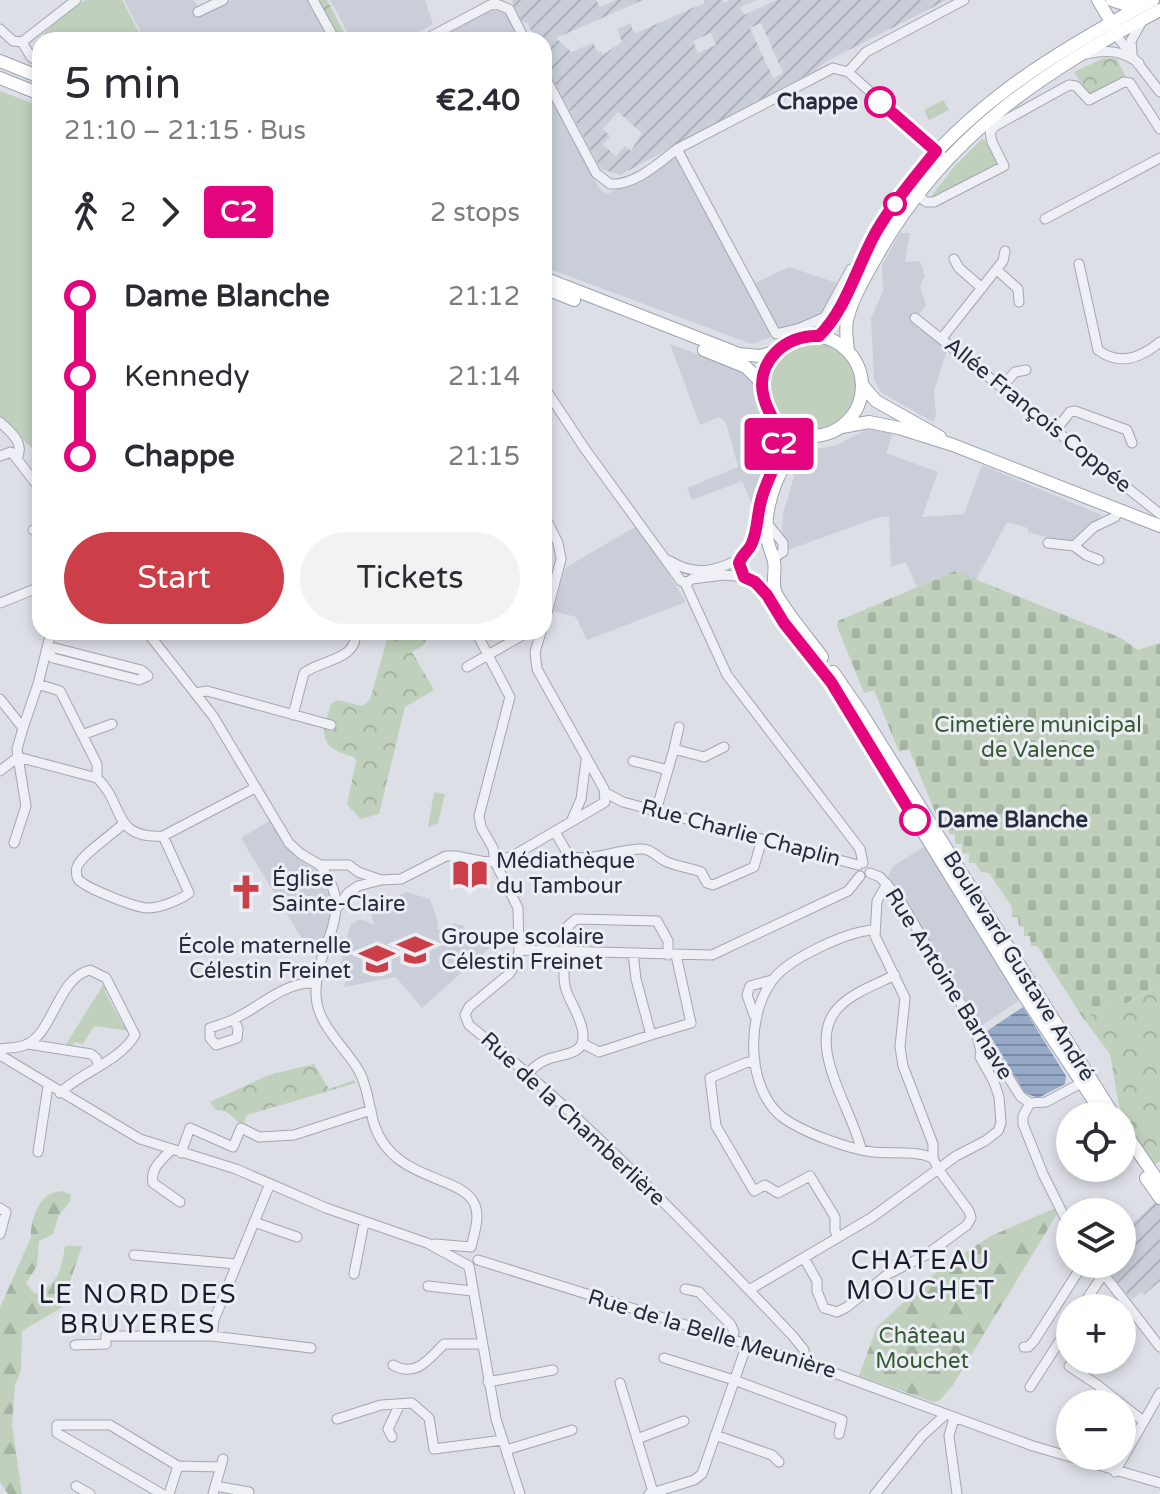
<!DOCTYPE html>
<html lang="en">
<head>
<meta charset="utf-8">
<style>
	body { margin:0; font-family:"Varela Round",sans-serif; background:#f2f2f3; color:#2b2b33; height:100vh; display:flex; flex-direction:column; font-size:30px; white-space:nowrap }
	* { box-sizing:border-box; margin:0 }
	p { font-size:26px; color:#7c7c81 }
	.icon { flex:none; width:44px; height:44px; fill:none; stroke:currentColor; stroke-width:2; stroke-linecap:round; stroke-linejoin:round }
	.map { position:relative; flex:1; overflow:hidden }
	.details { position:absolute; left:32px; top:32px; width:520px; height:608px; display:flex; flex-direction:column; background:#fff; border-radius:24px; box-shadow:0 4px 12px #0003 }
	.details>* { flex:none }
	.badge { padding:0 16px; border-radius:6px; font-size:28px; line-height:52px }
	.fabs { position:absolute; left:1056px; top:1102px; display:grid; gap:16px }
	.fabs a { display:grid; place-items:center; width:80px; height:80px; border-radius:50%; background:#fff; box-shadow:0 4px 12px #0003; font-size:40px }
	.map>.badge { position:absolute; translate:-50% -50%; box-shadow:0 0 0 4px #fff }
	.legs { display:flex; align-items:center; gap:12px; height:88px; padding:0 32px; font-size:26px }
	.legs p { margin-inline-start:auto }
	.summary { display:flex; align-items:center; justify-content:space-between; height:136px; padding:0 32px }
	h1 { font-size:44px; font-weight:600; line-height:60px }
	.cta { display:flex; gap:16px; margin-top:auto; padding:16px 32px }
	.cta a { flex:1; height:92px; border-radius:48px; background:#cd3f48; color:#fff; font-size:32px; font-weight:600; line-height:92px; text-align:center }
	.cta a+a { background:#f2f2f3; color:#2b2b33 }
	ul { padding:0 32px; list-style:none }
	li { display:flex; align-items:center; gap:28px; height:80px; font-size:30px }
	li i { display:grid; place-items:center; width:12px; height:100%; margin:0 10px; background:currentColor }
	li i::after { content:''; width:20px; height:20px; margin:-10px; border:6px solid; border-radius:50%; background:#fff }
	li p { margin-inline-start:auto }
	li:first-child i { background:linear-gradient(#0000 50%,currentColor 0) }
	li:last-child i { background:linear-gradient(currentColor 50%,#0000 0) }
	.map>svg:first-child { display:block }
	.built { fill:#caced8 }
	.industrial { fill:url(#industrial-furrows); fill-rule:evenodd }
	.grass { fill:#c0d0bd }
	.forest { fill:url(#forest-firs) }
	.cemetery { fill:url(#cemetery-stones) }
	.park { fill:url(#park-crowns) }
	.water { fill:url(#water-rules) }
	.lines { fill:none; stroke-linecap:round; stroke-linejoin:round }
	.minor-casing { stroke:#a2a6b0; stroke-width:11 }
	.major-casing { stroke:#9ba2b2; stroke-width:14 }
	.minor { stroke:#eef0f5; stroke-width:9 }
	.major { stroke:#fff; stroke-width:12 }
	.line-1-casing { stroke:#fff; stroke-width:18 }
	.line-1 { stroke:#e4047d; stroke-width:12 }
	.stop-1-dot { fill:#fff; stroke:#e4047d; stroke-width:4 }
	.labels { text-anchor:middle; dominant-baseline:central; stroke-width:6; stroke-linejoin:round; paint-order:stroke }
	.stop-label { font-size:22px; font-weight:bold; fill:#262c3c; stroke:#ebeef4; text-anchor:end }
	.street-label { font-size:22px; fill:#262c3c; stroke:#ebeef4 }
	.park-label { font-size:22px; fill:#375833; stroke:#ebeef4 }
	.poi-label { font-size:22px; fill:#262c3c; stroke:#ebeef4; text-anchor:start }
	.quarter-label { font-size:26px; letter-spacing:2px; fill:#181d2d; stroke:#ebeef4 }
</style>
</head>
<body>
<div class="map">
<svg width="1160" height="1494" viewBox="0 0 1160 1494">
	<defs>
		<pattern id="industrial-furrows" width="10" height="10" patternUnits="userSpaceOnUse" patternTransform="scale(2)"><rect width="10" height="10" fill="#caced8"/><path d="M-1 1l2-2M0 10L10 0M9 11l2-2" fill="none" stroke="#adb1ba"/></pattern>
		<pattern id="forest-firs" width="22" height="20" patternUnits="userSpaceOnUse" patternTransform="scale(2)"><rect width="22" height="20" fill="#c0d0bd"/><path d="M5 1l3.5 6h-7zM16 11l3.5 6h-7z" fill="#a5b3a3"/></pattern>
		<pattern id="cemetery-stones" width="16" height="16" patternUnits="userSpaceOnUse" patternTransform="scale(2)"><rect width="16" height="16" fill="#c0d0bd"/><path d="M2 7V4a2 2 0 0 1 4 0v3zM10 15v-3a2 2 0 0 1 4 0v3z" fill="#a5b3a3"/></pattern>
		<pattern id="park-crowns" width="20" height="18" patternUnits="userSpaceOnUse" patternTransform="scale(2)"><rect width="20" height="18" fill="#c0d0bd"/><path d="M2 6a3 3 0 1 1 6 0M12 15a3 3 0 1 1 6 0" fill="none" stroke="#a5b3a3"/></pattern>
		<pattern id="water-rules" width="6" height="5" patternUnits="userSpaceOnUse" patternTransform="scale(2)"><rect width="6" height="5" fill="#96a9c7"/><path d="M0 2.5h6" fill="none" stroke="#7a8aa3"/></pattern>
	</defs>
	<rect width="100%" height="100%" fill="#dcdfe6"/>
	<!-- built -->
	<path class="built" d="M124,0h70l8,15 29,-15h77l20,40h-183z
		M330,0h95l8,24 -28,16h-53z
		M490,8l16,4 14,28h-90z
		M544,86l56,103 7,5 40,-19 26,-20 5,1 95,180 -21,8 -208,-77z
		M900,233h10l-5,29 15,-1 5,15 -5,10 6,19 -12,16 34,26 -14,44 2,24 -3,7 -51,-29 -8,-13 -3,-62 12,-27 -1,-26z
		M789,267l48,16 -12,30 -43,18 -6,-2 -21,-46z
		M670,344l63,23 13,8 7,7 5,21 13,27 3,17 -21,60 -11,-26 -50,19 -5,-12 51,-21 -12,-44 -7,-6 -19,8z
		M868,429l25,4 -7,20 52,19 -16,45 42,-3 18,-49 120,50 -32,28 -42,-11v-4l-21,-6 -31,58 -21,-9 -38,16 -11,-25 -15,5 -2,-51 -13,2 -88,32 -6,-19 1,-17 16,-55 13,-9 25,-5z
		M638,525l48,77 -99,38 -11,-23 -23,-6 12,-43z
		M271,820l18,29 10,10 17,11 13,15 3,24 -10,38 -19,-6 -62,-103z
		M925,846l95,154 -39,26 -78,-129 -16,-19 6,-12z
		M406,892l24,7 8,23 -1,7 14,4 2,-10 11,3 2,8 31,7 -75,67 -26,-31 -52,10 2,-6 -10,-4 8,-26 -10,-4 3,-11 10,2 4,-14 10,-5 13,6 -3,-13z"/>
	<!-- industrial -->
	<path class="industrial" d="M511,0h85l4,7 16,-7h27l-87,38 15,14 22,-9 5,9 3,-1 2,4 19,-13 -5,-13 14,-6 1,7 4,3 68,-30v-3h18l2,3 5,-3h28l-16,7 3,8 33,-15h170l-118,60 -13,10 -196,105 -19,-6 -57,-106v-23h-7l-10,-17 -5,-1zM761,23l22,50 -10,5 -23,-50zM711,33l5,12 -18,8 -5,-12zM618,112l24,21 -11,18 -6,-5 -9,10 -13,-11 7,-9 -7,-7z
		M1157,1201l3,4v76l-16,14 -3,-3 -9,8 -30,-36h20v-31z"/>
	<!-- grass -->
	<path class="grass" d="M85,0h37l21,40h-103v22l-3,-2c-6,-27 29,-44 48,-60z
		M0,91l40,15v350l-40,-39z
		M943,100l6,10 -20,10 -5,-10z
		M982,139l3,1 14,25 -64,34 -5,-1 24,-31z
		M767 387a45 45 0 1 1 90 0a45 45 0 1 1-90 0Z
		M434,792l11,2 -7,29 -10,4z
		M105,982l5,9 -5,-2v3l18,33 7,3 1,3 -37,-5 -11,18 -8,-2 -4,5 -6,-1z"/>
	<!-- forest -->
	<path class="forest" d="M62,1191l9,4 -1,7 -11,13 -6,19 -14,7 -2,25 -11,17 9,11c24,-10 26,-24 30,-48h17l-21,62 -39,23 -1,39 -6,15 -3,40 10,69h-14l-8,-12v-174l31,-71c-1,-13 6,-36 18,-42 4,-3 9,-3 13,-4z
		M1055,1208l2,6 -104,171 -14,16 -6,1 -74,-26 18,-49 63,-58 51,-33z"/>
	<!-- cemetery -->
	<path class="cemetery" d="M955,571l166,67 17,12 22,-7v342l-35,19 -4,-5 -38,19 -46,-72h-6l-1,-10h-6v-9l-5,-1 -1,-9h-6v-10l-23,-34 -8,-1 -6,-9h-6v-9l-7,-1v-9h-7v-10h-6l-1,-9 -6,-1v-9l-6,-1 -27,-65 -10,3 -25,-62 -10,3 -27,-67 1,-5z"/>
	<!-- park -->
	<path class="park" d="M318,0h9l21,40h-9z
		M1104,58l13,1 9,18 -36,19 -16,-24z
		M389,632h39l-3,12 -13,8 22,38 -29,17 -26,107 -18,5 -14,-14 9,-44 -1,-4c-37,-9 -34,-22 -24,-53l7,-4 24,6 8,-6z
		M1160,985v176l-6,4 -30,-42 -6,-23 -8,-46 -27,-36 38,-19 5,5z
		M314,1064l15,25 25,-9 2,3 -109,32 -4,10c-9,-4 -13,-16 -27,-15l-6,-8 59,-27z"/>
	<!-- water -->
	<path class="water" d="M1023,1007l43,69 -1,8 -27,14 -13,-5 -38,-62z"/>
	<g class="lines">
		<!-- minor casing -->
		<g class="minor-casing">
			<path id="minor" d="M313,0l22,40
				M198,12l25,-12
				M0,29l13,12 9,1 54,-42
				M1119,39l41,53
				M424,40l70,-37 15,6 16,31
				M22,42l9,15 9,6
				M1132,53l-1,-12 10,-18
				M1087,54c21,-5 35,-3 52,9
				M848,72l18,-20 98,-52
				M544,75l52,98 14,11c24,2 49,-21 67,-35l156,-81 15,4 94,84
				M990,132l5,-6 74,-41 7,1 13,14 35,-18 6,1 30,46
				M677,149l99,185 24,-6 25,-11 26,-48
				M917,195l9,7h8l70,-36 -12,-24 -2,-10
				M1045,219l115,-61
				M954,259l5,9 23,20
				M1079,264l19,86c21,16 43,8 62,-8
				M997,270l21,19 1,13
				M915,318l245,196
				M942,338l61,-77 2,-10
				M544,387l41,62 96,132 7,1 4,-3 32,-4 20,2
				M1002,387l13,-15 11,-2
				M0,422c11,11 25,20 17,37l23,30
				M1055,431l15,-19 5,-1 52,19 5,13
				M0,456l11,-4 6,7
				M544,515l14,28 3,16 -17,65
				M767,523l16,20v9l-10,6
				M33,530l7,-3
				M1048,543l26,3 12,9 13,5
				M1074,546l20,-19 21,-10 4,-7
				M670,561c24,15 46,11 71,-3
				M685,583l42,92 133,174 3,14
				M0,603l40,-16
				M147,632l66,84 76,127 12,11 19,11h29l9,7 23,8
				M476,632l34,65 -31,119 2,11 12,21 2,14 23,46 1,42 -2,12 -8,12 -40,33 -4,8 4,10c117,93 220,202 323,310l12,15v12
				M55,648l86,22 7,6 -9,4 -86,-22 -7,-8z
				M467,667l61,-35
				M38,684l22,7 37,73v14
				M195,693l12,-2 124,34
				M0,699l23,29 -6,21 1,8 79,21c28,26 14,61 66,58l92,-48
				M293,715l11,-42c16,-13 55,-13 51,-41
				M23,728l15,-44 13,-52
				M82,735l30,-11
				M674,749l5,-22
				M633,761l35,9
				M0,771l18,-14 8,49 -12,37
				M606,793l17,9 235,63
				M656,811l18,-62 30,8 20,-10
				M571,822l10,-23 5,-38
				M123,824c-10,10 -42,31 -46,43 -1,4 -1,8 1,12 7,9 58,29 70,29 12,0 32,-8 41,-15l-26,-57
				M555,832l14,24c23,7 50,-8 74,-7 10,1 14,8 22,12 10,5 25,7 36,11l6,11 6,2 41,-18 8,-28
				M320,865c38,49 -4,77 -4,127 -1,32 29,54 43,79 9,16 10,36 15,53 19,59 89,50 101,81 5,13 -1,29 -4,42
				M870,873l10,4 19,21 52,90 70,109 9,6
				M887,884l-10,17 -2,35 30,62 -5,49 3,19 30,78v14
				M337,908l11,-15 10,-7 23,-6 20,-1 45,-23h10l30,6 25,-5 94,-55 -1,-13 -67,-120 -2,-17 6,-20
				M519,950l193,5 136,-64 12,-15
				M633,953l3,26 15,56 40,-12 -15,-68
				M757,1017l-3,-2 -7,-20 3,-9 22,-6
				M234,1019l4,10 -1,9 -21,7 -6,-7v-10c8,-3 17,-5 24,-9 28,-13 50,-38 82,-36
				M582,1043l17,9 52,-17
				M28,1044l63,10 5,4 3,8
				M0,1049c8,-1 18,-1 25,-4 28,-10 32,-67 65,-75l16,8 29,57c-16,27 -54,37 -75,58
				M0,1055l140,84 96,30 90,39 101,35 42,23
				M755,1061l-10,2 -35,15 6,48 38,65 11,-6 13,8 32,-17 25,41v14l4,6
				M529,1072c4,-3 9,-9 15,-11 10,-6 27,-5 35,-13 12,-13 -6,-41 -11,-53 -10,-22 2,-47 0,-69l8,-7 81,2 11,20v14
				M1030,1103l-7,13v8l20,50 27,54
				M1030,1103l16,-1 39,-21
				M861,1149c-8,-39 -59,-107 -21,-143 14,-14 37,-22 55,-31
				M171,1150c-9,10 -21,18 -18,33l27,19
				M38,1152l10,-66
				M181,1153l9,-25 43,19 8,-19 18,9 35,-2 77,-25
				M0,1208l6,4 -6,22
				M254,1222l43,15
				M435,1244l36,3
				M134,1255l103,9
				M804,1258l13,23v10l7,17 13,4 10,-5 41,-33 38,-19 41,-30 4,-7 -2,-7 -31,-42 -5,-11c-20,-8 -39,-4 -60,-6 -25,-3 -71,-20 -91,-35 -36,-29 -36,-101 -10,-136 15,-22 76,-50 102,-51
				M478,1260l326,102 229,84 127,37
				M1096,1264l64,83
				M469,1266l27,153 24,75
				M354,1274l10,-51
				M428,1286l44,5
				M685,1289l14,3 32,33 3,7 -2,7
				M749,1290l122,-72 85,-62 29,-15 13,-10 3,-8 -2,-26 -5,-15 -14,-25 1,-5 -7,-29
				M1081,1308l23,-35
				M212,1336l2,-16 55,-134
				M75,1345l31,-1v-8h106l99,12
				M1024,1347h4l6,-6 49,-77
				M664,1358l70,22 108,40 -3,14
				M393,1365c23,13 36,-6 51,-21h37
				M1069,1366l30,20 44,35
				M488,1382l65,-12
				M620,1383l33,109
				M1030,1387l40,-62
				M954,1418l-5,18 8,58
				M337,1419l44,-14 31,-2 17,15 5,31 69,-9
				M715,1435l57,20 7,7
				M392,1437l-4,-8 12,-25
				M637,1439l47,-18
				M506,1450l66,-20
				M1115,1472l45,-79
				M76,1486l14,8
				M215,1486l34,6
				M162,1494l-105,-61v-8h53l68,41 42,1
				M169,1494l9,-28
				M213,1494l10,-35
				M649,1494l45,-14 8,-6 45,-130
				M875,1494l47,-58 23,-21"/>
		</g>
		<!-- major casing -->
		<g class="major-casing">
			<path id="major" d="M1098,0l16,27
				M1112,0l15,5 15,-1
				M0,61l40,16
				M0,78l40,16
				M544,278l195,76 21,2 15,-4
				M544,288l30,12
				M762 386a50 50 0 1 1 100 0a50 50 0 1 1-100 0Z
				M819,336c19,-19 27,-44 39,-68 9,-20 20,-40 32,-58 66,-98 161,-156 263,-210
				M704,350l42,17 16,16
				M848,351c-1,-10 -3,-21 -1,-31 5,-22 20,-46 31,-66 69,-120 163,-181 282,-244
				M863,386l13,15 64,36
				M778,423l1,28 -18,50 -3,23 -8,24 -9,10v15l26,22 17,28 47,59 192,312 81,122
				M842,427l27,-5 30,6 54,17 207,81
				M806,436c-24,23 -43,67 -39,101 1,9 5,16 7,24 2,10 -2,18 1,30 5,14 37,52 47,66
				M833,672l27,39 254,405
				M1122,1128l38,56
				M1146,1178l14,20"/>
		</g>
		<!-- minor -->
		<use href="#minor" class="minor"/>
		<!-- major -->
		<use href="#major" class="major"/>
	</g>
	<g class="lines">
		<!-- line-1 casing -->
		<g class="line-1-casing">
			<path id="line-1" d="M880,102l56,49c-21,26 -43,52 -60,81 -19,34 -29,76 -57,104 -34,-2 -65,27 -55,62 5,21 19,27 15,51 -3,18 -14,34 -18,52 -4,14 -3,28 -9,42 -3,8 -10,11 -13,20l5,14 11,5 12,13 17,28 47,59 84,138"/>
		</g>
		<!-- line-1 -->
		<use href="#line-1" class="line-1"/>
	</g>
	<!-- icons -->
	<defs>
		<g id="library-bare" transform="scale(2.76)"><path d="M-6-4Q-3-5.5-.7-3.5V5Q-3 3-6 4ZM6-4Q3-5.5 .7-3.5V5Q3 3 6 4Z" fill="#cd3f48" stroke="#ebeef4" stroke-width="2.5" paint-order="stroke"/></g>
		<g id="church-bare" transform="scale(2.76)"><path d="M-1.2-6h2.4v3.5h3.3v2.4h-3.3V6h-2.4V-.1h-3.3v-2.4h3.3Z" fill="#cd3f48" stroke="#ebeef4" stroke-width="2.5" paint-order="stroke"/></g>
		<g id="school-bare" transform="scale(2.76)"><path d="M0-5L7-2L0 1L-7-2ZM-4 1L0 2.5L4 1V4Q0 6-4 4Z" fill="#cd3f48" stroke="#ebeef4" stroke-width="2.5" paint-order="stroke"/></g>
	</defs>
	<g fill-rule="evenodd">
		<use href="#library-bare" x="470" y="874"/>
		<use href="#church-bare" x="246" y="892"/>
		<use href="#school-bare" x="415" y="950"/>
		<use href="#school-bare" x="377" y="959"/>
	</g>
	<!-- markers -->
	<g class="stop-1-dot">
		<circle cx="880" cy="102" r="14"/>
		<circle cx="895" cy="204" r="10"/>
		<circle cx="915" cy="820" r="14"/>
	</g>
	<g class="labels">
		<!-- stop labels -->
		<g class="stop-label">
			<text x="858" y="102">Chappe</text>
			<text x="937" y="820" text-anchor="start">Dame Blanche</text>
		</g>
		<!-- street labels -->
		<g class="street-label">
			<text transform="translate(1038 415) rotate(39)">Allée François Coppée</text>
			<text transform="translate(741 833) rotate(15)">Rue Charlie Chaplin</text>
			<text transform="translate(1019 966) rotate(58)">Boulevard Gustave André</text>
			<text transform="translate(949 984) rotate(58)">Rue Antoine Barnave</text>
			<text transform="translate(573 1119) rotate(43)">Rue de la Chamberlière</text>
			<text transform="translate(712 1334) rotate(17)">Rue de la Belle Meunière</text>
		</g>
		<!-- park labels -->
		<g class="park-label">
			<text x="1038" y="725">Cimetière municipal<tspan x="1038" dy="25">de Valence</tspan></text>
			<text x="922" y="1336">Château<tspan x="922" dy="25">Mouchet</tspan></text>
		</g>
		<!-- poi labels -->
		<g class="poi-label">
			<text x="496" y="861">Médiathèque<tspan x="496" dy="25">du Tambour</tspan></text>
			<text x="272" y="879">Église<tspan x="272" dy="25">Sainte-Claire</tspan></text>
			<text x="441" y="937">Groupe scolaire<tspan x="441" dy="25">Célestin Freinet</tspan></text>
			<text x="351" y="946" text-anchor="end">École maternelle<tspan x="351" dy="25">Célestin Freinet</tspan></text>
		</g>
		<!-- quarter labels -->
		<g class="quarter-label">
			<text x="921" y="1260">CHATEAU<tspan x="921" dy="30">MOUCHET</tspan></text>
			<text x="138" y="1294">LE NORD DES<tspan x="138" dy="30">BRUYERES</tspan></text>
		</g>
	</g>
</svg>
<div class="fabs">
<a><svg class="icon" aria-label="locate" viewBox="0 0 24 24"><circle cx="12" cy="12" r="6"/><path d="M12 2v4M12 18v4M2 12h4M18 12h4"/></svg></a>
<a><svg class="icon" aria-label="layers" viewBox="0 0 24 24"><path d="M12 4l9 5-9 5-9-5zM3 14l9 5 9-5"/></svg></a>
<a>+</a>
<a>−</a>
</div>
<b class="badge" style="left:779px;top:444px;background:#e4047d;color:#fff">C2</b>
<section class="details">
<div class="summary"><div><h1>5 min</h1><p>21:10 – 21:15 · Bus</p></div><b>€2.40</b></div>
<div class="legs"><svg class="icon" aria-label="walk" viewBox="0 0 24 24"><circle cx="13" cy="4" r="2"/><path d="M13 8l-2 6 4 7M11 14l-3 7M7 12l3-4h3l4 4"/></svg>2<svg class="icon" aria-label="forward" viewBox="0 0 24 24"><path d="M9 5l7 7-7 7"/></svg><b class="badge" style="background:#e4047d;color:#fff">C2</b><p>2 stops</p></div>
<ul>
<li><i style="color:#e4047d"></i><b>Dame Blanche</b><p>21:12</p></li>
<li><i style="color:#e4047d"></i><span>Kennedy</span><p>21:14</p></li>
<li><i style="color:#e4047d"></i><b>Chappe</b><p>21:15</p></li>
</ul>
<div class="cta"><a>Start</a><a>Tickets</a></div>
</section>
</div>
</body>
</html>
